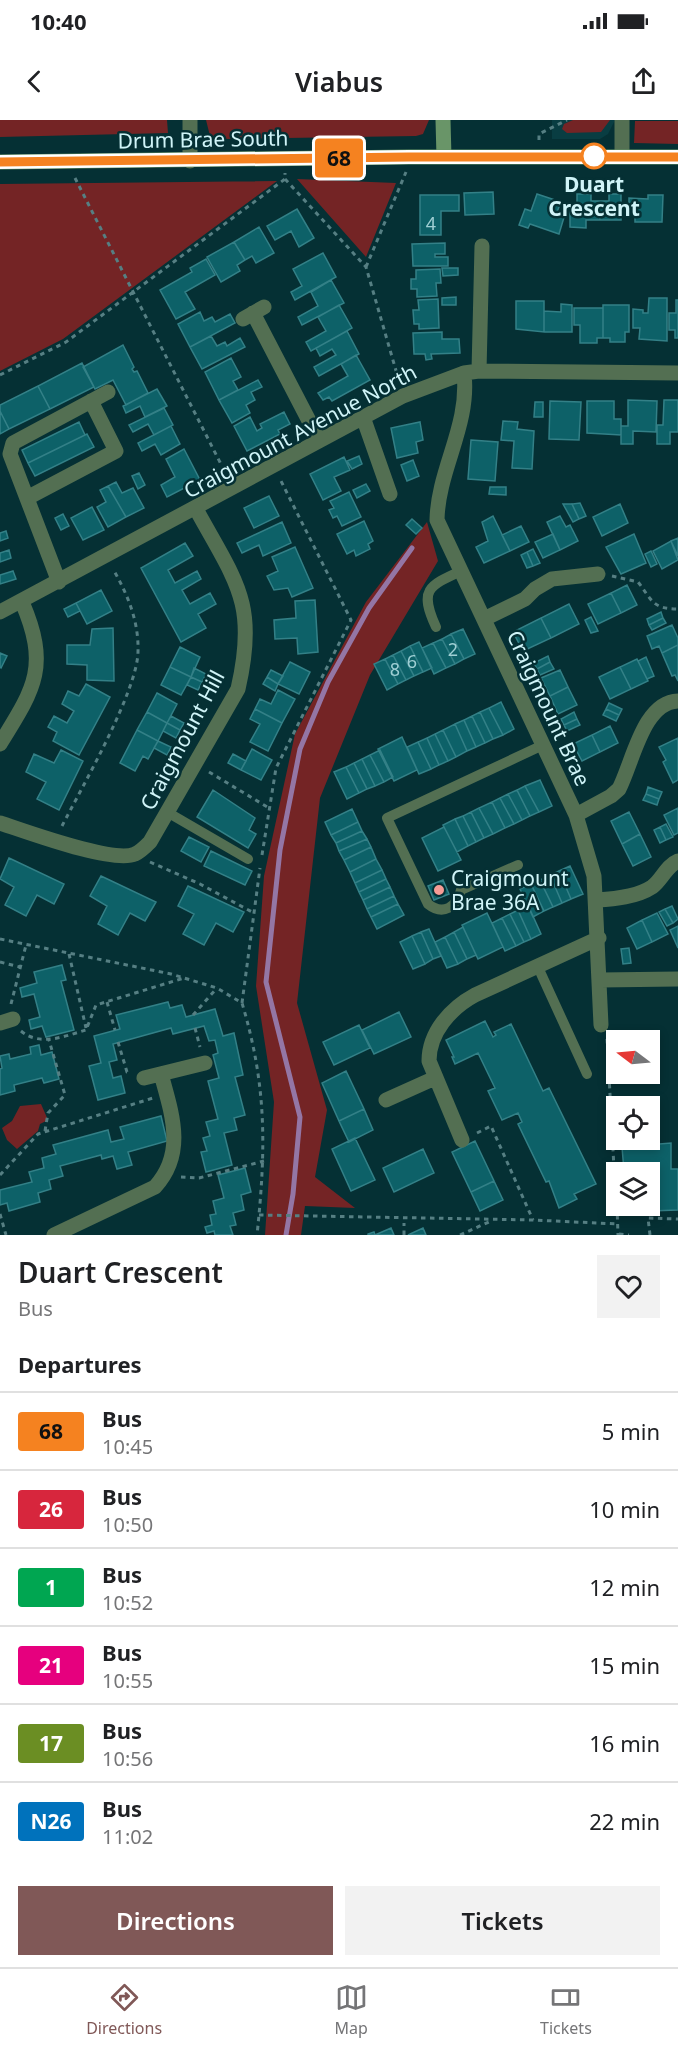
<!DOCTYPE html>
<html lang="en">
<head>
<meta charset="utf-8">
<style>
	body { margin:0; font-family:"Noto Sans",sans-serif; background:#f2f2f2; color:#202124; height:100vh; display:flex; flex-direction:column; font-size:22px; white-space:nowrap }
	* { box-sizing:border-box; margin:0 }
	p { font-size:20px; color:#757577 }
	.icon { flex:none; width:33px; height:33px; fill:none; stroke:currentColor; stroke-width:2; stroke-linecap:round; stroke-linejoin:round }
	.map { position:relative; height:1115px; overflow:hidden }
	.drawer { display:flex; flex-direction:column; background:#fff; flex:1 }
	.drawer>* { flex:none }
	.badge { padding:0 12px; border-radius:4px; font-size:21px; line-height:39px }
	.needle { width:39px; rotate:286deg }
	.controls { position:absolute; left:606px; top:910px; display:grid; gap:12px }
	.controls a { display:grid; place-items:center; width:54px; height:54px; border-radius:0px; background:#fff; box-shadow:0 3px 9px #0003; font-size:30px }
	.map>.badge { position:absolute; translate:-50% -50%; box-shadow:0 0 0 3px #fff }
	h2 { padding:0 18px; font-size:22px; line-height:54px }
	.round { display:grid; place-items:center; flex:none; width:63px; height:63px; border-radius:0px; background:#f2f2f2 }
	.summary { display:flex; align-items:center; justify-content:space-between; height:102px; padding:0 18px }
	h1 { font-size:28px; font-weight:600; line-height:45px }
	.cta { display:flex; gap:12px; margin-top:auto; padding:12px 18px }
	.cta a { flex:1; height:69px; border-radius:0px; background:#805857; color:#fff; font-size:24px; font-weight:600; line-height:69px; text-align:center }
	.cta a+a { background:#f2f2f2; color:#202124 }
	ul { padding:0; list-style:none }
	li { display:flex; align-items:center; gap:18px; height:78px; padding:0 18px; border-top:2px solid #e0e0e0 }
	li div { flex:1 }
	li b { display:block; font-size:22px }
	li em { font-style:normal }
	li .badge { min-width:66px; font-weight:700; text-align:center }
	.status { display:flex; justify-content:space-between; align-items:center; height:42px; padding:0 30px; background:#fff; direction:ltr }
	.status svg { height:16px; fill:currentColor }
	header { display:flex; justify-content:space-between; align-items:center; height:78px; padding:0 18px; background:#fff; font-size:27px; font-weight:600 }
	.menu { display:flex; justify-content:space-around; align-items:center; height:84px; border-top:2px solid #e0e0e0; background:#fff; font-size:16px; color:#757577 }
	.menu a { display:grid; justify-items:center; gap:3px }
	.menu .on { color:#805857 }
	.map>svg:first-child { display:block }
	.built { fill:#093d42 }
	.green { fill:#742425 }
	.lines { fill:none; stroke-linecap:round; stroke-linejoin:round }
	.stream { stroke:#9476a5; stroke-width:5 }
	.building { fill:#0d6168; stroke:#338087; stroke-width:1.5 }
	.path { stroke:#567f83; stroke-width:3; stroke-dasharray:4.5 4.5; stroke-linecap:butt }
	.lane { stroke:#536f52; stroke-width:10 }
	.street { stroke:#536f52; stroke-width:15 }
	.secondary { stroke:#699568; stroke-width:15 }
	.line-casing { stroke:#fff; stroke-width:14 }
	.line { stroke:#f58220; stroke-width:9 }
	.stop-dot { fill:#fff; stroke:#f58220; stroke-width:3 }
	.poi-dot { fill:#f59c96; stroke:#053034; stroke-width:2 }
	.labels { text-anchor:middle; dominant-baseline:central; stroke-width:5; stroke-linejoin:round; paint-order:stroke }
	.number-label { font-size:18px; fill:#9fcfd4 }
	.street-label { font-size:21px; fill:#d0f4f8; stroke:#053034 }
	.stop-label { font-size:21px; font-weight:bold; fill:#d0f4f8; stroke:#053034 }
	.poi-label { font-size:21px; fill:#d0f4f8; stroke:#053034; text-anchor:start }
</style>
</head>
<body>
<div class="status"><b>10:40</b><svg viewBox="0 0 49 12"><path d="M0 12V9h3v3zM5 12V6h3v6zM10 12V3h3v9zM15 12V0h3v12zM26 1h20v11H26zM47 4h2v5h-2z"/></svg></div>
<header><svg class="icon" aria-label="back" viewBox="0 0 24 24"><path d="M15 5l-7 7 7 7"/></svg>Viabus<svg class="icon" aria-label="share" viewBox="0 0 24 24"><path d="M12 15V3M7 8l5-5 5 5M5 13v7h14v-7"/></svg></header>
<div class="map">
<svg width="678" height="1115" viewBox="0 0 678 1115">
	<rect width="100%" height="100%" fill="#053034"/>
	<!-- built -->
	<path class="built" d="M552,0h63l-7,14 -8,5h-48z"/>
	<!-- green -->
	<path class="green" d="M0,0h167l1,13 -168,4z
		M206,0h223l-6,14 -7,2 -192,3 -14,-3z
		M573,0h37l-9,12 -34,1 -5,-4 2,-5z
		M635,1h43v23l-44,-1z
		M297,59l99,4 -30,74z
		M277,61l-214,158 -63,32v-187z
		M427,402l11,39 -68,114 -50,123 -23,205 30,107 -12,67 40,31 -50,-2 -4,29h-36l9,-133 -18,-116 8,-110 31,-142 71,-132z
		M41,984l7,16 -8,4 -2,7 -21,18 -10,-9 -5,-12 10,-7 8,-15z"/>
	<g class="lines">
		<!-- stream -->
		<path class="stream" d="M286,1115l7,-41 7,-77 -34,-135 14,-132 20,-101 28,-67 41,-74 43,-60"/>
	</g>
	<!-- building -->
	<path class="building" d="M493,72l1,22 -29,1 -1,-22z
		M537,74l24,8 -4,10 8,2 -6,20 -29,-10 -2,4 -9,-3 6,-16 6,2z
		M577,74h14v7h8l1,19h-14v8l-16,-1v-16h7z
		M609,74h12v26h-21l-1,-19h10z
		M420,75h39v16h-18v24h-21z
		M648,75h15l-1,27h-27v-8h-6v-16l19,1z
		M297,89l17,29 -15,9 -8,-16 -16,9 -8,-14z
		M259,107l15,26 -18,10 -4,-7 -7,4 -11,-18z
		M234,122l11,18 -8,5 3,6 -19,11 -14,-25z
		M445,123v11h-10v3h13v9h-35l-1,-22z
		M323,133l13,24 -41,23 -4,-8 11,-6 -9,-17z
		M206,139l9,16 -30,17 10,17 -19,10 -16,-29 32,-18 -2,-4z
		M442,148h16v7l-15,1z
		M440,149l1,14h-5l1,13 -20,1v-8h-6v-10h5v-9z
		M331,160l13,23 -42,22 -4,-8 20,-11 -7,-14z
		M456,177v8h-14v-7z
		M649,178h18v43l-28,-2 1,-11h-7v-19l10,1v3h5z
		M438,179l1,29 -20,1v-5h-5l-1,-14h6l-1,-10z
		M676,180h2v38h-3v-8h-6v-17h7z
		M516,181h28v31l-28,-3z
		M561,184l11,1v27h-28v-21l17,1z
		M339,185l13,23 -41,23 -5,-9 20,-11 -8,-14z
		M603,185h26v27h-4v10h-15v-4h-7z
		M574,188h29v30h-6v5h-17v-18h-6z
		M200,192l4,9 8,-4 3,5 15,-8 5,9 -45,24 -12,-23z
		M347,211l12,23 -40,22 -5,-9 22,-12 -4,-6 -12,7 -4,-8z
		M442,212v7h17l1,14 -29,1 1,5 -6,1 -1,-6h-11l-1,-21z
		M211,216l6,10 8,-4 2,4 13,-8 5,9 -43,22 -12,-22z
		M123,225l11,22 -2,2 2,3 3,-1 11,22 -22,12 -13,-25 -18,9 -12,-22z
		M356,235l14,25 -38,21 -3,-4 -6,3 -5,-7 30,-17 -7,-12z
		M231,238l10,19 -8,4 5,9 -19,10 -14,-28z
		M82,243l12,24 -44,22 -12,-23z
		M258,260l4,7 -11,5 4,8 -9,5 4,8 -18,10 -13,-23z
		M38,266l12,23 -41,20 -9,-18v-6z
		M157,269l10,17 -22,11 -5,-11 -14,7 -3,-7z
		M628,280l29,1 -1,31 -23,-1v13h-12v-18h7z
		M664,280h14v32h-8v12h-13v-19h6z
		M550,281l31,1 -2,38 -30,-1z
		M587,281h27v18h7v16l-34,-2z
		M535,282h8v15h-9z
		M164,288l9,17 -19,10 -6,-11 -15,8 -4,-7z
		M0,291l9,18 -9,5z
		M284,292l6,12 -12,6 2,4 -33,17 -13,-25 16,-9 7,14 5,-3 -2,-4z
		M503,301l15,1 -1,7 17,2 -2,38 -20,-1 2,-27 -13,-1z
		M79,302l6,13 -57,28 -6,-13z
		M420,302l3,18 -7,2 2,11 -21,5 -6,-30z
		M171,306l9,18 -19,11 -6,-11 -13,7 -4,-8z
		M87,314l7,13 -59,29 -7,-13z
		M471,320l27,2 -3,39 -27,-2z
		M184,329l16,31 -33,17 -6,-12 14,-8 -9,-18z
		M359,336l3,8 -10,5 -5,-8z
		M344,337l6,13 -16,7 7,14 -18,9 -13,-26z
		M413,340l6,16 -12,5 -6,-16z
		M139,353l6,12 -7,4 -6,-13z
		M116,362l6,11 11,-5 11,20 -18,9 -18,-31z
		M366,364l4,7 -13,7 -4,-8z
		M108,366l18,31 -18,10 -11,-20 9,-5 -6,-12z
		M490,367h16v8l-17,-1z
		M349,372l12,25 -19,9 -5,-10 -4,2 -4,-8 5,-2 -4,-7z
		M269,376l10,20 -25,12 -10,-20z
		M580,383l6,13 -7,3 -7,-15z
		M563,384h9l7,15 -6,3z
		M620,384l8,19 -26,13 -9,-19z
		M92,387l12,23 -21,10 -12,-22z
		M63,394l6,12 -8,4 -6,-12z
		M493,396l17,35 -26,12 -8,-16 12,-6 -6,-19z
		M560,396l6,11 4,-2 8,16 -18,9 -13,-28z
		M412,399l10,9 -6,6 -10,-9z
		M364,401l9,20 -5,3 2,5 -14,7 -2,-6 -7,4 -10,-20z
		M282,402l9,21 -28,13 -4,-11 -17,8 -5,-10z
		M521,406l8,16 -19,9 -8,-16z
		M6,411l2,7 -8,3v-8z
		M553,414l7,16 -17,8 -8,-16z
		M634,414l12,29 -25,11 -15,-27z
		M678,418v18l-7,-15z
		M671,421l7,19 -16,9 -9,-18z
		M185,423l8,13 -25,14 7,13 22,-12 4,8 -19,11 8,14 20,-11 6,11 -18,10 8,14 -25,14 -40,-74z
		M295,427l18,41 -21,9 -4,-9 -14,2 -7,-14 11,-5 -6,-14z
		M533,429l7,14 -7,3 -6,-14z
		M9,430l2,8 -11,4v-9z
		M651,431l6,13 -6,3 -6,-13z
		M527,432l6,14 -6,2 -6,-13z
		M13,451l3,8 -16,5v-9z
		M627,465l10,20 -16,8 -10,-20z
		M101,470l11,21 -25,13 -11,-21z
		M611,473l10,20 -23,11 -10,-20z
		M315,480l3,52 -20,2 -1,-16 -22,1 -1,-19 22,-2 -1,-17z
		M76,483l4,8 -12,6 -4,-8z
		M569,484l10,20 -28,14 -10,-20z
		M661,492l2,6 -14,7 -2,-6z
		M591,497l7,14 -7,2 -6,-13z
		M541,498l10,20 -28,13 -10,-19z
		M663,498l3,5 -14,7 -3,-5z
		M672,505l6,13v7l-16,8 -3,-7 -7,3 -5,-13z
		M113,508l1,53 -27,-1v-15l-20,-1v-19h23l2,-16z
		M463,509l12,25 -11,5 -13,-25z
		M451,514l13,25 -9,5 -13,-25z
		M442,519l13,25 -9,4 -13,-25z
		M419,522l13,26 -9,4 -13,-26z
		M433,523l13,25 -12,6 -12,-26z
		M678,525v36l-3,-6 -3,1 -10,-23z
		M410,526l13,26 -9,4 -13,-25z
		M180,527l20,10 -9,20 -21,-10z
		M401,531l13,25 -8,4 -13,-25z
		M0,533l7,3 -6,12 -1,-1z
		M393,535l13,25 -8,4 -13,-25z
		M548,536l2,6 -13,7 -3,-6z
		M646,537l8,19 -7,3 -9,-18z
		M385,539l13,25 -11,6 -13,-26z
		M637,539l11,22 -17,8 -11,-22z
		M290,542l20,10 -11,22 -21,-10z
		M550,542l4,7 -14,6 -3,-6z
		M170,547l21,10 -10,18 -20,-10z
		M620,547l11,22 -21,10 -11,-22z
		M194,548l12,6 -4,8 -11,-5z
		M271,550l12,6 -5,8 -11,-7z
		M560,550l8,17 -18,9 -9,-18z
		M191,557l11,5 -4,8 -11,-5z
		M267,557l11,7 -3,7 -12,-7z
		M86,564l24,13 -31,58 -26,-14 4,-9 -9,-5 6,-11 13,7 7,-12 -12,-7 6,-13 11,5z
		M568,567l9,18 -19,9 -8,-18z
		M278,570l17,9 -13,24 -27,-14 5,-10 11,5z
		M157,573l20,11 -10,19 -20,-11z
		M501,582l13,27 -11,6 -14,-27z
		M609,583l13,6 -3,6 -13,-6z
		M489,588l14,27 -10,4 -13,-27z
		M255,589l27,14 -14,28 -18,-9 10,-18 -10,-5z
		M606,589l13,6 -3,6 -13,-6z
		M147,592l20,11 -9,18 -21,-11z
		M480,592l13,27 -8,4 -13,-27z
		M574,592l3,7 -13,6 -3,-6z
		M171,596l13,7 -4,7 -13,-7z
		M472,596l13,27 -9,4 -12,-27z
		M577,599l3,6 -13,6 -3,-6z
		M464,600l12,27 -9,4 -12,-27z
		M167,603l13,7 -4,8 -13,-7z
		M455,604l12,27 -11,6 -13,-27z
		M610,606l8,17 -18,9 -8,-17z
		M137,610l21,11 -10,18 -5,-3 -8,15 -15,-8z
		M443,610l13,27 -8,4 -13,-27z
		M435,614l13,27 -9,4 -12,-27z
		M592,615l8,17 -18,9 -9,-17z
		M402,617l15,33 -23,11 -16,-32z
		M427,618l12,27 -8,4 -13,-27z
		M678,618v42l-5,3 -10,-21 3,-2 -7,-13z
		M158,621l13,6 -4,8 -13,-7z
		M418,622l13,27 -12,5 -12,-27z
		M252,629l20,11 -11,20 -20,-10z
		M61,630l22,11 -24,49 -22,-11 9,-17 -20,-10 8,-18 20,9z
		M380,630l13,27 -9,5 -14,-27z
		M233,634l13,7 -5,9 -13,-7z
		M370,635l14,27 -9,4 -13,-27z
		M362,639l13,27 -8,3 -13,-26z
		M354,643l13,26 -8,4 -13,-26z
		M346,647l13,26 -12,6 -13,-27z
		M540,660l12,26 -13,6 -14,-26z
		M525,666l14,26 -9,4 -13,-26z
		M648,667l14,5 -3,7 -13,-5z
		M213,670l42,28 -6,12 7,4 -8,14 -51,-31z
		M517,670l13,26 -8,4 -14,-26z
		M508,674l14,26 -8,4 -14,-26z
		M646,674l13,5 -2,6 -14,-5z
		M500,678l14,26 -9,4 -13,-26z
		M492,682l13,26 -12,6 -14,-26z
		M479,688l14,26 -9,4 -13,-26z
		M678,688v25l-4,2 -10,-20z
		M352,689l6,13 -27,13 -6,-13z
		M471,692l13,26 -8,4 -13,-26z
		M629,692l11,22 -18,10 -11,-23z
		M463,696l13,26 -8,4 -13,-27z
		M455,699l13,27 -11,6 -14,-27z
		M358,702l4,9 -26,12 -5,-8z
		M666,704l7,13 -7,3 -6,-13z
		M444,707l17,33 -23,11 -16,-33z
		M660,707l6,13 -6,3 -6,-13z
		M362,711l5,8 -28,12 -3,-8z
		M640,714l11,23 -18,9 -11,-22z
		M189,717l20,10 -8,15 -20,-11z
		M367,719l4,8 -27,13 -5,-9z
		M371,727l5,12 -26,13 -6,-12z
		M211,731l41,20 -7,14 -41,-19z
		M9,738l55,26 -10,20 -17,-9 -11,21 -21,-11 9,-18 -14,-8z
		M376,739l6,11 -27,13 -5,-11z
		M570,746l13,28 -12,5 -12,-28z
		M382,750l4,9 -27,13 -4,-9z
		M559,751l12,28 -9,4 -12,-28z
		M550,755l12,28 -9,4 -13,-27z
		M101,756l55,26 -11,19 -15,-8 -12,22 -20,-11 9,-18 -17,-10z
		M386,759l4,8 -27,13 -4,-8z
		M443,760l6,14 -15,6 -6,-14z
		M540,760l13,27 -9,4 -13,-27z
		M531,764l13,27 -11,6 -13,-28z
		M188,766l56,26 -11,20 -17,-9 -12,22 -21,-11 11,-20 -16,-8z
		M390,767l4,9 -27,13 -4,-9z
		M394,776l4,8 -27,13 -4,-8z
		M398,784l6,11 -27,14 -6,-12z
		M528,785l13,29 -10,5 -13,-29z
		M672,786l6,13 -5,4 -8,-14z
		M665,789l8,14 -6,3 -8,-14z
		M518,790l13,29 -7,3 -14,-28z
		M487,793l16,34 -25,12 -16,-34z
		M657,793l11,21 -16,8 -10,-22z
		M510,794l14,28 -8,4 -14,-28z
		M502,798l14,28 -11,5 -13,-28z
		M642,800l10,22 -15,7 -10,-21z
		M678,806v22l-8,-18z
		M463,807l13,28 -9,4 -13,-27z
		M429,809l12,27 -8,3 -12,-27z
		M421,812l12,27 -8,5 -13,-28z
		M454,812l13,27 -9,5 -13,-27z
		M412,816l13,28 -12,5 -13,-27z
		M445,817l13,27 -11,4 -12,-26z
		M629,828l2,15 -8,1 -2,-15z
		M62,845l4,15 -5,1 13,49 -28,7 -4,-11 -11,3 -2,-9 11,-3 -6,-23 -12,3 -2,-9 17,-5 -3,-11z
		M168,882l2,6 12,-3 4,12 29,-8 8,27 11,-3 9,42 -8,2 10,38 -11,3 3,12 -13,3 8,32 -26,7 -5,-20 6,-1 -4,-13 7,-2 -4,-14 12,-3 -10,-38 11,-3 -6,-23 5,-2 -3,-13 -6,1 -5,-15 -31,8 -2,-6 -58,16 4,16 -8,2 4,16 8,-2 4,17 -27,7 -9,-34 12,-3 -7,-27 26,-7 -4,-14z
		M399,892l12,25 -37,17 -12,-24z
		M485,901l8,16 3,-2 -2,-3 17,-8 32,67 6,-3 47,96 -22,10 3,5 -18,9 -10,-27 -3,1 -28,-58 4,-2 -4,-9 -16,7 -14,-29 7,-3 -17,-35 -23,11 -3,-7h2l-8,-17z
		M359,905l11,23 -36,17 -11,-23z
		M39,925l2,10 11,-3 7,27 -15,4 -2,-5 -28,7 1,6 -15,4v-26l2,-1 -2,-12 9,-2 1,5 21,-5 -1,-7z
		M346,951l18,38 -25,12 -17,-38z
		M364,989l9,21 -24,12 -10,-21z
		M161,996l6,25 -39,11 4,13 -15,4 -4,-13 -11,3 -1,-4 -41,11 3,10 -14,4 2,9 -13,4 2,9 -31,9 -2,-8 -7,2v-15l32,-8 -3,-10 15,-4 -2,-10 14,-4 -3,-9 55,-15 3,12 13,-3 -4,-12z
		M355,1018l20,42 -24,11 -19,-42z
		M475,1021l19,40 -23,11 -19,-40z
		M671,1023v26h7v41l-56,2v-6h28v-33h-32l6,-2 -2,-24z
		M423,1029l11,24 -40,19 -11,-24z
		M245,1048l6,24 -10,3 3,15 -11,3 3,12 -6,1 3,9h-18l-1,-4 -7,2 -2,-6 7,-2 -2,-10 6,-1 -3,-13 11,-3 -6,-23z
		M494,1061l9,19 -23,11 -9,-19z
		M391,1108l3,7h-26v-1l6,-2 1,3z
		M423,1108l3,7h-18z"/>
	<g class="lines">
		<!-- path -->
		<path class="path" d="M539,20v-6l28,-14
			M75,58l151,296
			M285,59l81,88 33,114
			M366,147l40,-95
			M0,255l66,-33 219,-163v-6
			M612,456l26,6c14,18 14,27 40,27
			M209,652l60,36
			M62,706c20,-39 75,-134 76,-174 1,-30 -10,-57 -25,-83
			M262,735l14,-87 75,-148 -70,-139
			M150,742l50,22 54,29
			M0,819l171,35 46,14 25,15c25,83 24,146 15,232
			M69,834l17,74
			M0,842l20,5
			M107,882l8,28
			M242,883l18,-135
			M11,884l15,-59
			M193,895l24,-27
			M195,908l5,19
			M21,911c19,16 44,5 65,-1l10,-25 88,-27
			M607,919l9,166
			M118,922l9,30 4,1
			M45,1011l3,-18 17,-18 -16,-55
			M477,1013l14,-7 42,94
			M0,1055l38,-41 115,-36
			M181,1057l18,1 65,-17
			M617,1086l1,29
			M0,1094l6,21
			M259,1095l274,5 85,4
			M619,1114l10,1
			M404,1115v-12
			M460,1115l31,-14
			M650,1115l-2,-17 30,1"/>
		<!-- lane -->
		<path class="lane" d="M436,507c-17,-37 -8,-41 25,-56
			M167,692l81,47
			M518,745l-57,25c-4,17 -18,26 -33,14l-41,-86 156,-73
			M537,845l50,109"/>
		<!-- street -->
		<path class="street" d="M622,0v36
			M190,41v-41
			M253,193l66,127
			M243,199l21,-12
			M479,251l3,-125
			M464,253c6,53 -26,96 -27,147l139,295 18,61 7,149
			M363,297l27,77
			M27,378l89,-47 -25,-50
			M59,462l-49,-128 3,-11 95,-51
			M0,492l403,-216 61,-23 15,-2 199,2
			M484,499l41,-20 10,-10 17,-10 46,-5
			M0,624c34,-55 50,-77 22,-142
			M576,695l35,-19 8,-7c14,-27 24,-87 59,-88
			M0,703c25,8 113,41 135,31 5,-2 11,-8 15,-12l88,-153c20,-86 -2,-107 -42,-180
			M597,780c17,-1 40,-3 55,-13 10,-7 14,-21 26,-26
			M600,860l78,-1
			M0,903l13,-4
			M144,958l61,-15
			M386,980l49,-22
			M462,1020l-33,-79c0,-29 22,-53 46,-66l124,-57
			M54,1115l101,-48c31,-34 17,-73 6,-113"/>
		<!-- secondary -->
		<path class="secondary" d="M443,0l1,37
			M0,42l409,-5h269"/>
	</g>
	<g class="lines">
		<!-- line casing -->
		<g class="line-casing">
			<path id="line" d="M0,42l409,-5h269"/>
		</g>
		<!-- line -->
		<use href="#line" class="line"/>
	</g>
	<!-- markers -->
	<circle class="stop-dot" cx="594" cy="36" r="12"/>
	<circle class="poi-dot" cx="439" cy="770" r="6"/>
	<g class="labels">
		<!-- number labels -->
		<g class="number-label">
			<text x="431" y="103">4</text>
			<text x="453" y="529">2</text>
			<text x="412" y="541">6</text>
			<text x="395" y="549">8</text>
		</g>
		<!-- street labels -->
		<g class="street-label">
			<text transform="translate(203 19) rotate(-1)">Drum Brae South</text>
			<text transform="translate(300 311) rotate(-28)">Craigmount Avenue North</text>
			<text transform="translate(549 588) rotate(65)">Craigmount Brae</text>
			<text transform="translate(182 620) rotate(-62)">Craigmount Hill</text>
		</g>
		<!-- stop labels -->
		<g class="stop-label">
			<text x="594" y="64">Duart<tspan x="594" dy="24">Crescent</tspan></text>
		</g>
		<!-- poi labels -->
		<g class="poi-label">
			<text x="451" y="758">Craigmount<tspan x="451" dy="24">Brae 36A</tspan></text>
		</g>
	</g>
</svg>
<div class="controls">
<a><svg class="needle" viewBox="-14 -14 28 28"><path d="M0-13l5 13h-10z" fill="#e53935"/><path d="M0 13l5-13h-10z" fill="#757577"/></svg></a>
<a><svg class="icon" aria-label="locate" viewBox="0 0 24 24"><circle cx="12" cy="12" r="6"/><path d="M12 2v4M12 18v4M2 12h4M18 12h4"/></svg></a>
<a><svg class="icon" aria-label="layers" viewBox="0 0 24 24"><path d="M12 4l9 5-9 5-9-5zM3 14l9 5 9-5"/></svg></a>
</div>
<b class="badge" style="left:339px;top:38px;background:#f58220;color:#111">68</b>
</div>
<section class="drawer">
<div class="summary"><div><h1>Duart Crescent</h1><p>Bus</p></div><a class="round"><svg class="icon" aria-label="heart" viewBox="0 0 24 24"><path d="M12 20l-8-8c-3-5 5-10 8-4 3-6 11-1 8 4z"/></svg></a></div>
<h2>Departures</h2>
<ul>
<li><span class="badge" style="background:#f58220;color:#111">68</span><div><b>Bus</b><p>10:45</p></div><em>5 min</em></li>
<li><span class="badge" style="background:#d7263d;color:#fff">26</span><div><b>Bus</b><p>10:50</p></div><em>10 min</em></li>
<li><span class="badge" style="background:#00a651;color:#fff">1</span><div><b>Bus</b><p>10:52</p></div><em>12 min</em></li>
<li><span class="badge" style="background:#e6007e;color:#fff">21</span><div><b>Bus</b><p>10:55</p></div><em>15 min</em></li>
<li><span class="badge" style="background:#6b8e23;color:#fff">17</span><div><b>Bus</b><p>10:56</p></div><em>16 min</em></li>
<li><span class="badge" style="background:#0072bc;color:#fff">N26</span><div><b>Bus</b><p>11:02</p></div><em>22 min</em></li>
</ul>
<div class="cta"><a>Directions</a><a>Tickets</a></div>
</section>
<nav class="menu">
<a class="on"><svg class="icon" aria-label="directions" viewBox="0 0 24 24"><path d="M12 3l9 9-9 9-9-9zM9 14v-3h6M13 9l2 2-2 2"/></svg>Directions</a>
<a><svg class="icon" aria-label="map" viewBox="0 0 24 24"><path d="M3 6l6-2 6 2 6-2v14l-6 2-6-2-6 2zM9 4v14M15 6v14"/></svg>Map</a>
<a><svg class="icon" aria-label="tickets" viewBox="0 0 24 24"><path d="M3 7h18v10H3zM15 7v10"/></svg>Tickets</a>
</nav>
</body>
</html>
